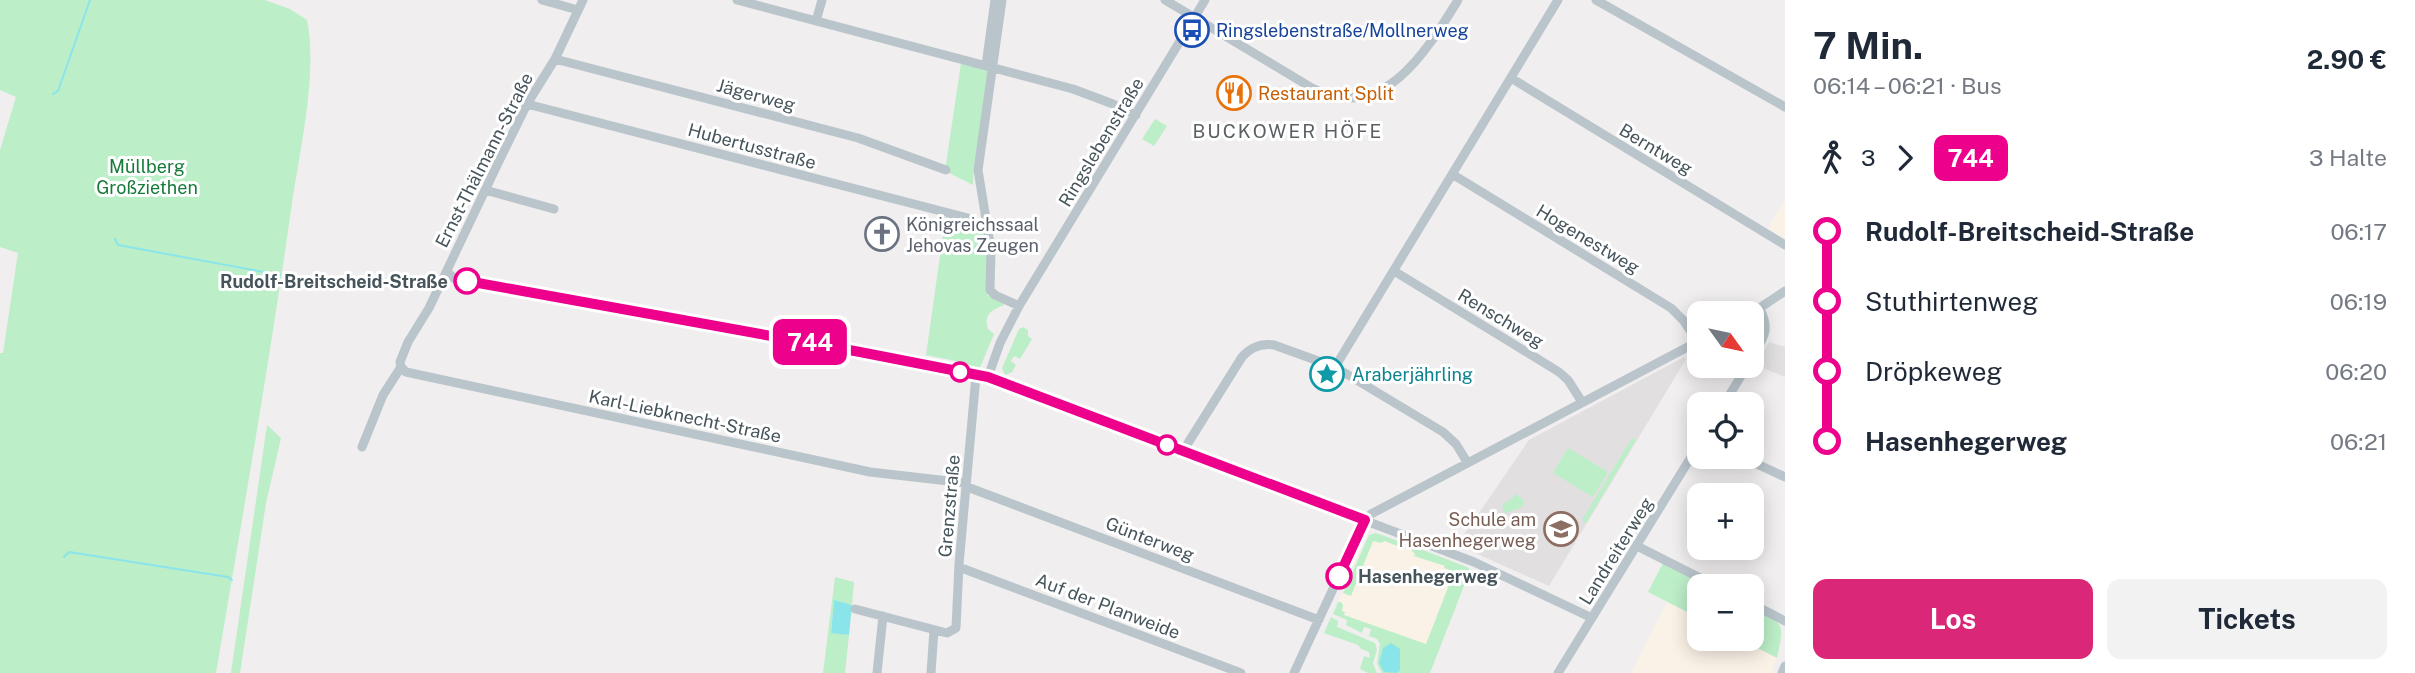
<!DOCTYPE html>
<html lang="de">
<head>
<meta charset="utf-8">
<style>
	body { margin:0; font-family:"Public Sans",sans-serif; background:#f2f2f3; color:#1f2937; height:100vh; display:flex; flex-direction:column; font-size:26px; white-space:nowrap }
	* { box-sizing:border-box; margin:0 }
	p { font-size:23px; color:#747a83 }
	.icon { flex:none; width:38px; height:38px; fill:none; stroke:currentColor; stroke-width:2; stroke-linecap:round; stroke-linejoin:round }
	.map { position:relative; flex:1; overflow:hidden }
	.details { display:flex; flex-direction:column; background:#fff; width:630px }
	.details>* { flex:none }
	.badge { padding:0 14px; border-radius:10px; font-size:24px; line-height:46px }
	.needle { width:46px; rotate:123deg }
	.controls { position:absolute; left:1687px; top:301px; display:grid; gap:14px }
	.controls a { display:grid; place-items:center; width:77px; height:77px; border-radius:14px; background:#fff; box-shadow:0 4px 18px #0003; font-size:35px }
	.map>.badge { position:absolute; translate:-50% -50%; box-shadow:0 0 0 4px #fff }
	.legs { display:flex; align-items:center; gap:10px; height:77px; padding:0 28px; font-size:23px }
	.legs p { margin-inline-start:auto }
	.summary { display:flex; align-items:center; justify-content:space-between; height:119px; padding:0 28px }
	h1 { font-size:38px; font-weight:700; line-height:52px }
	.cta { display:flex; gap:14px; margin-top:auto; padding:14px 28px }
	.cta a { flex:1; height:80px; border-radius:14px; background:#db2777; color:#fff; font-size:28px; font-weight:700; line-height:80px; text-align:center }
	.cta a+a { background:#f2f2f3; color:#1f2937 }
	ul { padding:0 28px; list-style:none }
	li { display:flex; align-items:center; gap:24px; height:70px; font-size:26px }
	li i { display:grid; place-items:center; width:10px; height:100%; margin:0 9px; background:currentColor }
	li i::after { content:''; width:18px; height:18px; margin:-9px; border:5px solid; border-radius:50%; background:#fff }
	li p { margin-inline-start:auto }
	li:first-child i { background:linear-gradient(#0000 50%,currentColor 0) }
	li:last-child i { background:linear-gradient(currentColor 50%,#0000 0) }
	main { display:flex; flex:1; min-height:0 }
	.map>svg:first-child { display:block }
	.commercial { fill:#fbf2e7 }
	.education { fill:#e1dfe0 }
	.green { fill:#bceec8 }
	.water { fill:#8ae5ea }
	.lines { fill:none; stroke-linecap:round; stroke-linejoin:round }
	.stream { stroke:#8ae5ea; stroke-width:2 }
	.minor { stroke:#b9c5cb; stroke-width:9 }
	.line-1-casing { stroke:#fff; stroke-width:16 }
	.line-1 { stroke:#ec008c; stroke-width:10 }
	.stop-1-dot { fill:#fff; stroke:#ec008c; stroke-width:3.5 }
	.labels { text-anchor:middle; dominant-baseline:central; stroke-width:6; stroke-linejoin:round; paint-order:stroke }
	.transit-label { font-size:18px; fill:#164399; stroke:#fff; text-anchor:start }
	.food-label { font-size:18px; fill:#c56008; stroke:#fff; text-anchor:start }
	.street-label { font-size:18px; fill:#46545b; stroke:#fff }
	.park-label { font-size:18px; fill:#187b3b; stroke:#fff }
	.worship-label { font-size:18px; fill:#5b616d; stroke:#fff; text-anchor:start }
	.stop-label { font-size:18px; font-weight:bold; fill:#46545b; stroke:#fff; text-anchor:end }
	.culture-label { font-size:18px; fill:#0d838f; stroke:#fff; text-anchor:start }
	.education-label { font-size:18px; fill:#785e54; stroke:#fff; text-anchor:end }
	.neighbourhood-label { font-size:19px; letter-spacing:2px; fill:#5b5f63; stroke:#fff }
</style>
</head>
<body>
<main>
<div class="map">
<svg width="1785" height="673" viewBox="0 0 1785 673">
	<rect width="100%" height="100%" fill="#f0eeee"/>
	<!-- commercial -->
	<path class="commercial" d="M1785,200v39l-17,-11z
		M1376,533l84,32 -32,82 -94,-36 35,-76z
		M1667,602l32,16v21h41l37,19 -5,15h-141z"/>
	<!-- education -->
	<path class="education" d="M1769,342l16,5v30l-29,-12z
		M1684,357l2,2 -137,227 -92,-41 72,-105z"/>
	<!-- green -->
	<path class="green" d="M0,0h265l25,9 17,11c11,55 -8,133 -16,190 -22,155 -49,309 -75,463h-216v-320h3l15,-100 -18,-6v-97l16,-53 -16,-7z
		M961,63l29,8 -16,95 -1,19 -28,-14z
		M1155,119l12,7 -13,20 -12,-7z
		M946,214l24,4 16,8 3,20 -2,49 16,7 1,3c-12,5 -21,9 -16,24l6,5 -15,36 -23,-9 -30,-6z
		M1023,327l5,3v6l4,3 -12,20 -6,-3 -3,5 5,4 -4,7 -7,3 -3,-7 17,-39z
		M267,425l14,13 -15,65 -26,170h-9z
		M1632,438l4,2 -50,83 -4,-3z
		M1568,448l40,24 -15,25 -40,-24z
		M1515,494l8,5 1,5 -4,4 -15,5 -3,-6 1,-3 10,-6z
		M1376,533l25,9v3l-4,1 -12,-5 -4,2 -8,-2 -22,55 -8,-3 26,-58z
		M1413,546l56,22v5l-39,100h-48l-5,-9 3,-20 -3,-5 -8,-3 2,-7 -7,-2 -2,6 -16,-8 1,-5 -14,-6 5,-12h3l2,3 -1,6 3,1 -1,3 82,29 28,-72 -10,-4 1,-2 -31,-10 1,-2 -5,-5z
		M1663,563l46,23h-10v32l-51,-26z
		M835,577l19,5 -2,23 -18,-4 -3,31 18,3 -4,38h-22z
		M1752,608c32,17 33,12 25,50l-37,-19h12z
		M1331,617l7,4 -1,6 38,16 2,7 -4,13 4,10h-9l-8,-4 4,-13 6,2 -1,-6 -8,-3 -3,-4 -34,-12z"/>
	<!-- water -->
	<path class="water" d="M834,600l18,5 -3,30 -18,-2z
		M1391,643l9,6v21l-3,3 -13,-1 -5,-9 4,-15z"/>
	<g class="lines">
		<!-- stream -->
		<path class="stream" d="M53,94l5,-3 32,-91
			M115,239l3,6 162,30
			M64,557l5,-5 159,25 4,3"/>
		<!-- minor -->
		<path class="minor" d="M542,0l36,10
			M737,0l336,89 40,15 23,11
			M1002,0l-24,170 13,80 -1,40 5,5 24,11
			M1165,0l147,88c70,37 114,-36 146,-88
			M1596,0l189,107
			M816,21l6,-21
			M555,59l303,79 88,32
			M986,65l9,-65
			M1511,78l274,167
			M527,104l441,114
			M1452,174l219,134 12,12 15,22
			M485,190l69,19
			M1394,271l165,101 9,8 14,22
			M447,272l8,7 385,69 148,29 486,185 118,56
			M1752,313l33,-22
			M1752,357c11,-19 19,-26 8,-48
			M401,367l5,5 464,100 96,11
			M1335,367l108,65 13,12 11,18
			M988,377l12,-34 19,-37 186,-306
			M1724,404l23,-38
			M362,447l21,-52 18,-28 -1,-5 8,-20 21,-34 70,-147 28,-57 28,-45 28,-59
			M1183,451l59,-94c9,-10 19,-14 32,-12l61,22 223,-367
			M1742,457l43,20
			M970,488l349,132
			M1637,546l79,40
			M964,569l277,104
			M1752,604l33,17
			M855,609l92,24 9,-5 3,-64 17,-188
			M877,673l6,-57
			M931,673l3,-43
			M1294,673l71,-153 6,-6 328,-173
			M1558,673l141,-229
			M1782,673l3,-7"/>
	</g>
	<g class="lines">
		<!-- line-1 casing -->
		<g class="line-1-casing">
			<path id="line-1" d="M467,281l393,71 128,25 377,143 -26,56"/>
		</g>
		<!-- line-1 -->
		<use href="#line-1" class="line-1"/>
	</g>
	<!-- icons -->
	<defs>
		<g id="bus-ring" transform="scale(1.75)"><circle r="9.5" fill="#fff" stroke="#1a4fb4" stroke-width="1.5"/><path d="M-5-6H5V4H4V6H2V4H-2V6H-4V4H-5ZM-3.5-4V0h7V-4ZM-3.5 1.2v1.5H-2V1.2ZM2 1.2v1.5H3.5V1.2Z" fill="#1a4fb4"/></g>
		<g id="restaurant-ring" transform="scale(1.75)"><circle r="9.5" fill="#fff" stroke="#e8710a" stroke-width="1.5"/><path d="M-5-6h1v4h1v-4h1v4h1v-4h1v5L-1.5 .5V6h-2V.5L-5-1ZM5-6V6H3V1.5H1.5Q1.5-4 5-6Z" fill="#e8710a"/></g>
		<g id="church-ring" transform="scale(1.75)"><circle r="9.5" fill="#fff" stroke="#6b7280" stroke-width="1.5"/><path d="M-1.2-6h2.4v3.5h3.3v2.4h-3.3V6h-2.4V-.1h-3.3v-2.4h3.3Z" fill="#6b7280"/></g>
		<g id="sight-ring" transform="scale(1.75)"><circle r="9.5" fill="#fff" stroke="#0f9aa8" stroke-width="1.5"/><path d="M0-6L1.8-2.2L6-1.7L2.9 1.2L3.7 5.4L0 3.3L-3.7 5.4L-2.9 1.2L-6-1.7L-1.8-2.2Z" fill="#0f9aa8"/></g>
		<g id="school-ring" transform="scale(1.75)"><circle r="9.5" fill="#fff" stroke="#8d6e63" stroke-width="1.5"/><path d="M0-5L7-2L0 1L-7-2ZM-4 1L0 2.5L4 1V4Q0 6-4 4Z" fill="#8d6e63"/></g>
	</defs>
	<g fill-rule="evenodd">
		<use href="#bus-ring" x="1192" y="30"/>
		<use href="#restaurant-ring" x="1234" y="93"/>
		<use href="#church-ring" x="882" y="234"/>
		<use href="#sight-ring" x="1327" y="374"/>
		<use href="#school-ring" x="1561" y="529"/>
	</g>
	<!-- markers -->
	<g class="stop-1-dot">
		<circle cx="467" cy="281" r="12"/>
		<circle cx="960" cy="372" r="9"/>
		<circle cx="1167" cy="445" r="9"/>
		<circle cx="1339" cy="576" r="12"/>
	</g>
	<g class="labels">
		<!-- transit labels -->
		<g class="transit-label">
			<text x="1216" y="30">Ringslebenstraße/Mollnerweg</text>
		</g>
		<!-- food labels -->
		<g class="food-label">
			<text x="1258" y="93">Restaurant Split</text>
		</g>
		<!-- street labels -->
		<g class="street-label">
			<text transform="translate(756 95) rotate(15)">Jägerweg</text>
			<text transform="translate(1101 142) rotate(-59)">Ringslebenstraße</text>
			<text transform="translate(752 146) rotate(15)">Hubertusstraße</text>
			<text transform="translate(1656 149) rotate(31)">Berntweg</text>
			<text transform="translate(484 160) rotate(-63)">Ernst-Thälmann-Straße</text>
			<text transform="translate(1588 239) rotate(31)">Hogenestweg</text>
			<text transform="translate(1501 318) rotate(31)">Renschweg</text>
			<text transform="translate(685 416) rotate(12)">Karl-Liebknecht-Straße</text>
			<text transform="translate(949 506) rotate(-85)">Grenzstraße</text>
			<text transform="translate(1150 539) rotate(21)">Günterweg</text>
			<text transform="translate(1616 551) rotate(-58)">Landreiterweg</text>
			<text transform="translate(1108 606) rotate(21)">Auf der Planweide</text>
		</g>
		<!-- park labels -->
		<g class="park-label">
			<text x="147" y="166">Müllberg<tspan x="147" dy="21">Großziethen</tspan></text>
		</g>
		<!-- worship labels -->
		<g class="worship-label">
			<text x="906" y="224">Königreichssaal<tspan x="906" dy="21">Jehovas Zeugen</tspan></text>
		</g>
		<!-- stop labels -->
		<g class="stop-label">
			<text x="448" y="281">Rudolf-Breitscheid-Straße</text>
			<text x="1358" y="576" text-anchor="start">Hasenhegerweg</text>
		</g>
		<!-- culture labels -->
		<g class="culture-label">
			<text x="1352" y="374">Araberjährling</text>
		</g>
		<!-- education labels -->
		<g class="education-label">
			<text x="1536" y="519">Schule am<tspan x="1536" dy="21">Hasenhegerweg</tspan></text>
		</g>
		<!-- neighbourhood labels -->
		<g class="neighbourhood-label">
			<text x="1288" y="131">BUCKOWER HÖFE</text>
		</g>
	</g>
</svg>
<div class="controls">
<a><svg class="needle" viewBox="-14 -14 28 28"><path d="M0-13l5 13h-10z" fill="#e53935"/><path d="M0 13l5-13h-10z" fill="#747a83"/></svg></a>
<a><svg class="icon" aria-label="locate" viewBox="0 0 24 24"><circle cx="12" cy="12" r="6"/><path d="M12 2v4M12 18v4M2 12h4M18 12h4"/></svg></a>
<a>+</a>
<a>−</a>
</div>
<b class="badge" style="left:810px;top:342px;background:#ec008c;color:#fff">744</b>
</div>
<section class="details">
<div class="summary"><div><h1>7 Min.</h1><p>06:14 – 06:21 · Bus</p></div><b>2.90 €</b></div>
<div class="legs"><svg class="icon" aria-label="walk" viewBox="0 0 24 24"><circle cx="13" cy="4" r="2"/><path d="M13 8l-2 6 4 7M11 14l-3 7M7 12l3-4h3l4 4"/></svg>3<svg class="icon" aria-label="forward" viewBox="0 0 24 24"><path d="M9 5l7 7-7 7"/></svg><b class="badge" style="background:#ec008c;color:#fff">744</b><p>3 Halte</p></div>
<ul>
<li><i style="color:#ec008c"></i><b>Rudolf-Breitscheid-Straße</b><p>06:17</p></li>
<li><i style="color:#ec008c"></i><span>Stuthirtenweg</span><p>06:19</p></li>
<li><i style="color:#ec008c"></i><span>Dröpkeweg</span><p>06:20</p></li>
<li><i style="color:#ec008c"></i><b>Hasenhegerweg</b><p>06:21</p></li>
</ul>
<div class="cta"><a>Los</a><a>Tickets</a></div>
</section>
</main>
</body>
</html>
